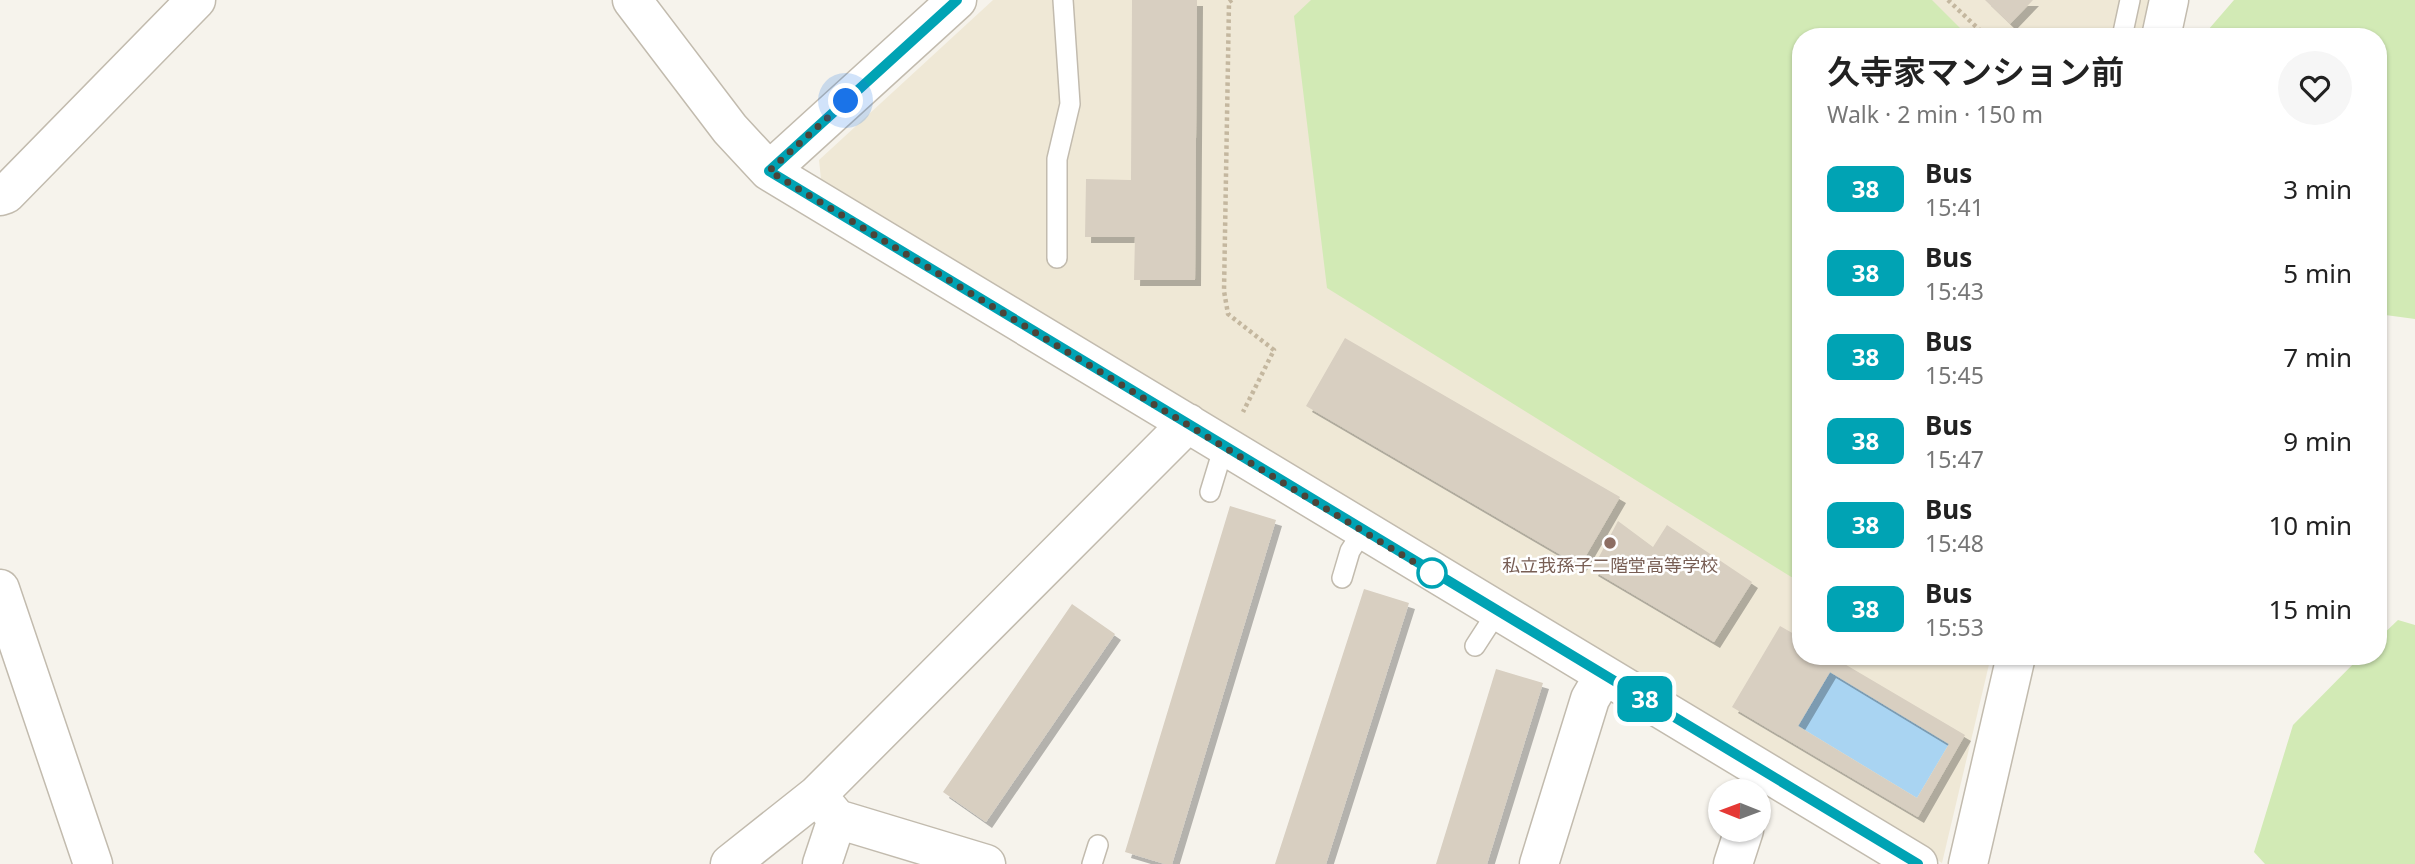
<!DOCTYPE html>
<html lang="en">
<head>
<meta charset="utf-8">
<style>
	body { margin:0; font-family:"Noto Sans","Noto Sans JP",sans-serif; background:#f6f6f6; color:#222; height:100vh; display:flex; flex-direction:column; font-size:26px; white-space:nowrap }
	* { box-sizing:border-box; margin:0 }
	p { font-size:23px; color:#767676 }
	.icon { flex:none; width:38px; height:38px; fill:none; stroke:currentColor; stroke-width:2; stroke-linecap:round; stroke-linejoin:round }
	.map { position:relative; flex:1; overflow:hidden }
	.panel { position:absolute; left:1792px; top:28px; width:595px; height:637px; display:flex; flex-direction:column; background:#fff; border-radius:28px; box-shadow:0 2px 5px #0004 }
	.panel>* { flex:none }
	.badge { padding:0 14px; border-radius:10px; font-size:24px; line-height:46px }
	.needle { width:46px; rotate:271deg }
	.fabs { position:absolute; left:1708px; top:779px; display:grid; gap:14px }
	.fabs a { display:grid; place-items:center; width:63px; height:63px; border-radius:50%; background:#fff; box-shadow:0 2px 5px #0004; font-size:35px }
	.you { position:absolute; width:35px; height:35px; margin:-18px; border:5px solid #fff; border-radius:50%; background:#1a73e8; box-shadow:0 0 0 10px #1a73e833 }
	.map>.badge { position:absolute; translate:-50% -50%; box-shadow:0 0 0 4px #fff }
	.round { display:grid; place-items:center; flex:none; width:74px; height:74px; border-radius:37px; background:#f6f6f6 }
	.summary { display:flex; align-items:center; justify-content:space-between; height:119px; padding:0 35px }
	h1 { font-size:33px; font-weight:600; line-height:52px }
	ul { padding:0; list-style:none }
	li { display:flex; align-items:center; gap:21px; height:84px; padding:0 35px }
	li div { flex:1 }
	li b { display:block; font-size:26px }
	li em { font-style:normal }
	li .badge { min-width:77px; font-weight:700; text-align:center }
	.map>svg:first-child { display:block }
	.education { fill:#efe8d6 }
	.green { fill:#d2eab5 }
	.water { fill:#a9d4f2 }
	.building { fill:#d8cfc1; fill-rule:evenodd; filter:url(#shadow) }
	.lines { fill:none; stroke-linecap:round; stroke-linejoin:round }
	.service-casing { stroke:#c2bbae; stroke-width:22 }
	.minor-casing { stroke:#c2bbae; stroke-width:41 }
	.path { stroke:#c4b79f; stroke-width:4.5; stroke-dasharray:3.5 3.5; stroke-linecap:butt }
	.service { stroke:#fff; stroke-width:19 }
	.minor { stroke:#fff; stroke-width:38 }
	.line-casing { stroke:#fff; stroke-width:16 }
	.line { stroke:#00a3b4; stroke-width:10 }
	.walk { stroke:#4b4439; stroke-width:7; stroke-dasharray:0 12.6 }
	.education-dot { fill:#8d6e63; stroke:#fff; stroke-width:2.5 }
	.stop-dot { fill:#fff; stroke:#00a3b4; stroke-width:3.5 }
	.labels { text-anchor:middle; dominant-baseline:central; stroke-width:5; stroke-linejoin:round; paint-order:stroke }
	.education-label { font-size:18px; fill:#785e54; stroke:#fff }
</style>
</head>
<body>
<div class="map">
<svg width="2415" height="864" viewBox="0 0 2415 864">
	<defs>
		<filter id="shadow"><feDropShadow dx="6" dy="6" stdDeviation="0" flood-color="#0004"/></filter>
	</defs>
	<rect width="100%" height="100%" fill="#f6f3ec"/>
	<!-- education -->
	<path class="education" d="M993,0h1156l-9,37h-339v619h190l-49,207 -1121,-684 -2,-19z"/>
	<!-- green -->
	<path class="green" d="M1311,0h621l37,37h-168v546l-474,-295 -33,-272z
		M2234,0h181v319l-37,-5v-277h-176z
		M2398,620l17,5v239h-150l-11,-12 39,-127 68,-69h17v-17z"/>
	<!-- water -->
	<path class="water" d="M1830,672l119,72 -32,54 -119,-72z"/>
	<!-- building -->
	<path class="building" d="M1132,0h65l-2,280h-61l1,-43h-50l1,-58 45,1z
		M1985,0h48l-23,24z
		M1345,338l275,159 -40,69 -274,-160z
		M1230,506l46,14 -104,344h-7l-40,-12z
		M1618,521l35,26 14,-22 85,57 -38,60 -122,-72z
		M1364,589l45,14 -83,261h-51z
		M1072,604l43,30 -129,188 -43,-30z
		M1780,626l21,12v18h30l134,79 -47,82 -186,-110zM1830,672l119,72 -32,54 -119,-72z
		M1496,669l47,14 -56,181h-51z"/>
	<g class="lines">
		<!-- service casing -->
		<g class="service-casing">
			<path id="service" d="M2122,37l8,-37
				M1057,258v-99l13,-55 -7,-104
				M1210,492l14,-46
				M1342,578l8,-27 13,-20
				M1475,646l22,-34
				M1092,864l6,-19"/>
		</g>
		<!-- minor casing -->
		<g class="minor-casing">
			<path id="minor" d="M632,0l98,129 39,42 1149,693
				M2161,37l8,-37
				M769,171l188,-171
				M0,196l6,-2 190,-194
				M0,589l93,275
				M817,795l20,24 149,45
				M730,864l87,-69 371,-372
				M822,864l15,-45
				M1539,864l51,-165 14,-24
				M1733,864l11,-34
				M1968,864l48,-208"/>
		</g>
		<!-- path -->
		<path class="path" d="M1232,0l-3,2 -5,289 4,23 46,36 -31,62
			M1948,0l39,37"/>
		<!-- service -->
		<use href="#service" class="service"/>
		<!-- minor -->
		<use href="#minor" class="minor"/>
	</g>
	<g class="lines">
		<!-- line casing -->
		<g class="line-casing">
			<path id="line" d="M957,0l-188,171 1149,693"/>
		</g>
		<!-- line -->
		<use href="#line" class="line"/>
		<!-- walk -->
		<path class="walk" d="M846,101l-77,70 663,402"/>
	</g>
	<!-- markers -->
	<circle class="education-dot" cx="1610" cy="543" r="7"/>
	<circle class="stop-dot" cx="1432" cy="573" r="14"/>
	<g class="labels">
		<!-- education labels -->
		<g class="education-label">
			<text x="1610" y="565">私立我孫子二階堂高等学校</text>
		</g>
	</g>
</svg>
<div class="fabs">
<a><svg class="needle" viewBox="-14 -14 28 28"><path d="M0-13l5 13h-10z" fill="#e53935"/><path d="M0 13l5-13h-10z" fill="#767676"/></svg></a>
</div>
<div class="you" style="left:846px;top:101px"></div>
<b class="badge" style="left:1645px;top:699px;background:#00a3b4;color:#fff">38</b>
<section class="panel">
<div class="summary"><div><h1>久寺家マンション前</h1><p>Walk · 2 min · 150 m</p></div><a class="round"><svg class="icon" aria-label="heart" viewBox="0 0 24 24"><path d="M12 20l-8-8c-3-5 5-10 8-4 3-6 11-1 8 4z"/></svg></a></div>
<ul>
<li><span class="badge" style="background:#00a3b4;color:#fff">38</span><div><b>Bus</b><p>15:41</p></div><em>3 min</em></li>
<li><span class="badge" style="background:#00a3b4;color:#fff">38</span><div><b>Bus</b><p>15:43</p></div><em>5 min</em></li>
<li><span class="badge" style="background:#00a3b4;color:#fff">38</span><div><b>Bus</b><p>15:45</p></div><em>7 min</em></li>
<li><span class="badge" style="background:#00a3b4;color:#fff">38</span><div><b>Bus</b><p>15:47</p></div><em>9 min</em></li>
<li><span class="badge" style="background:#00a3b4;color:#fff">38</span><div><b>Bus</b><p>15:48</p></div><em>10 min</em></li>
<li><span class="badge" style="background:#00a3b4;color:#fff">38</span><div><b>Bus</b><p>15:53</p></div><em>15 min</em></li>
</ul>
</section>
</div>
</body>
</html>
